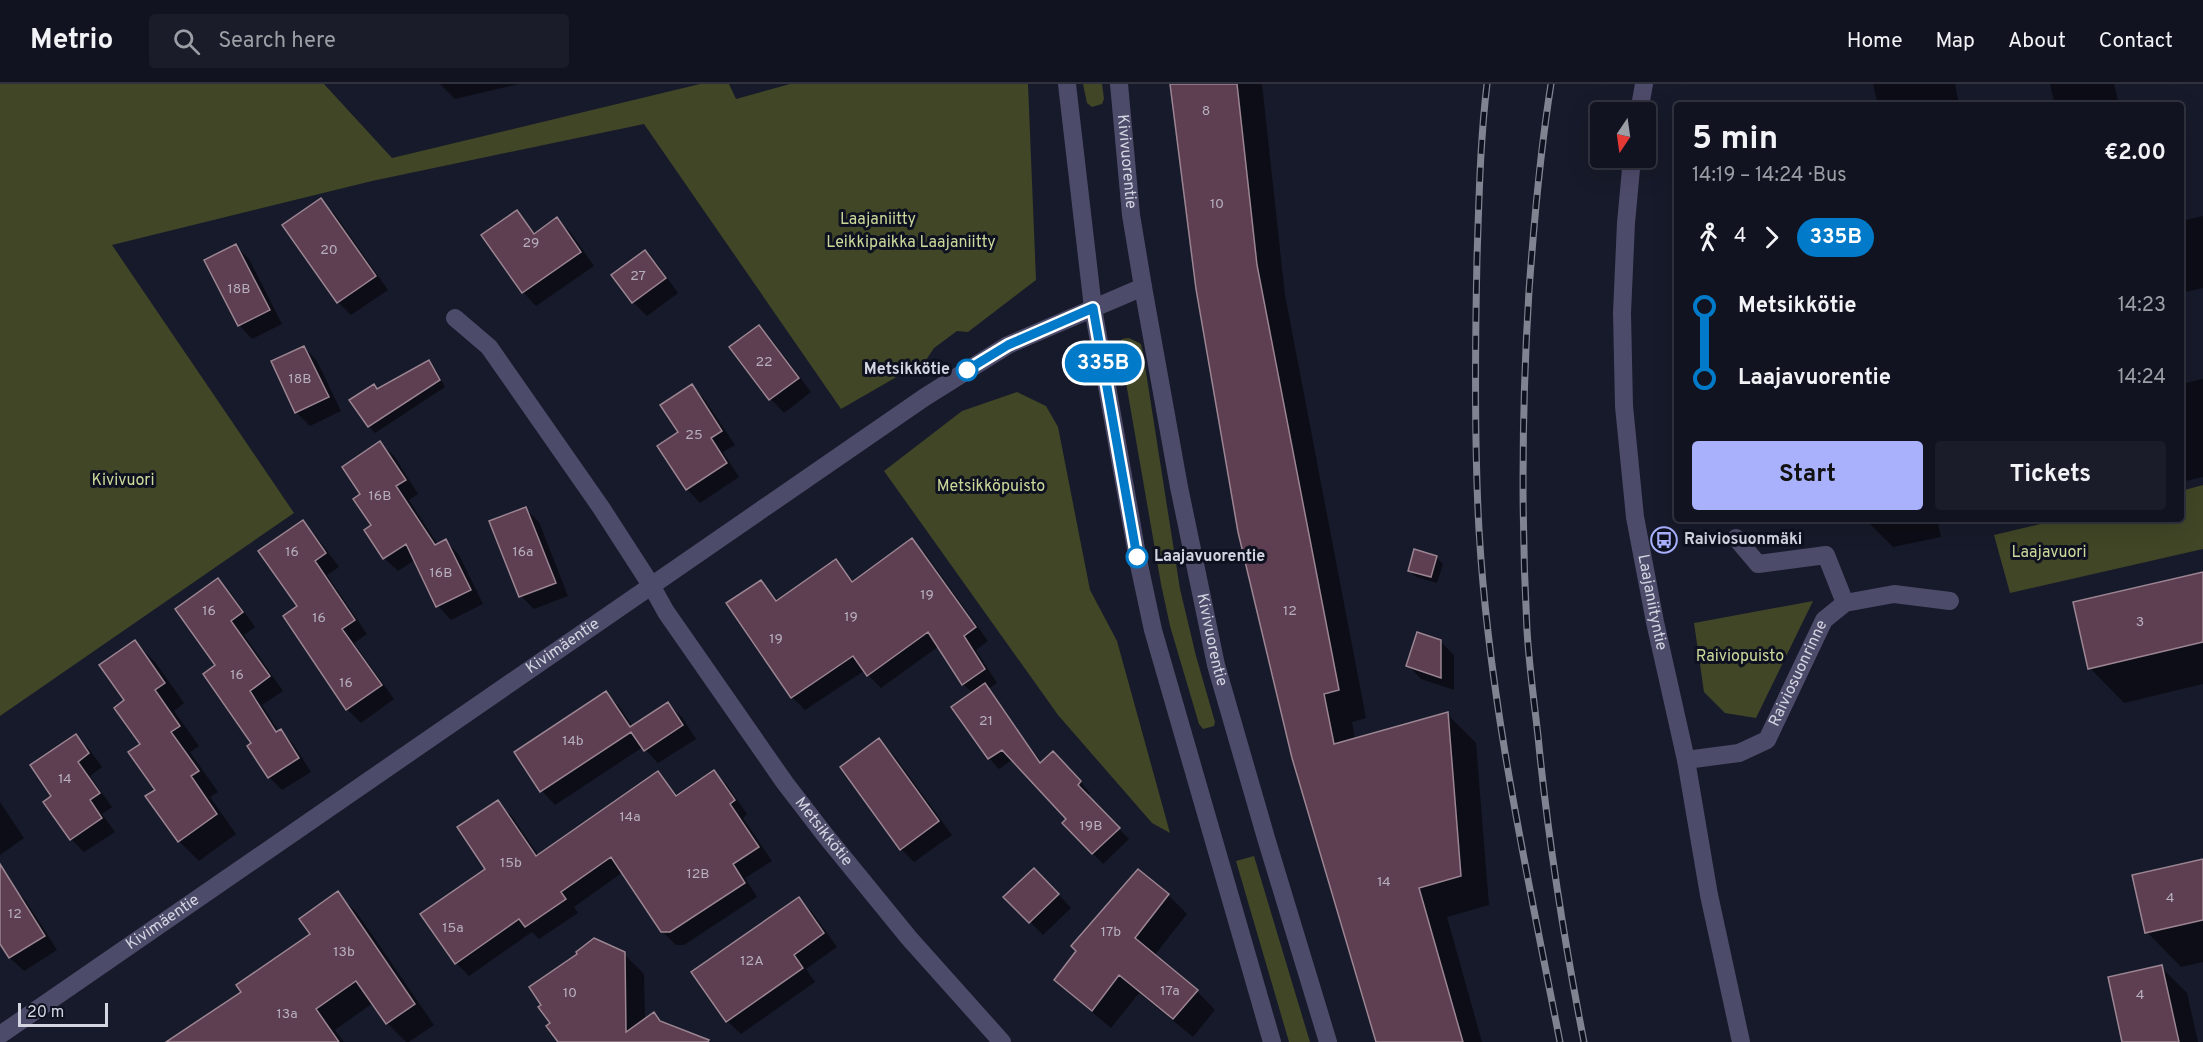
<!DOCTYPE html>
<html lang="en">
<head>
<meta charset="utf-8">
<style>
	body { margin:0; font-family:Overpass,sans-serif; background:#1a1d29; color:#f1f3f6; height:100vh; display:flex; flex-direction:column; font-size:22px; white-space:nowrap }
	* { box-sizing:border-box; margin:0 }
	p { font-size:20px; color:#9c9ea5 }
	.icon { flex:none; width:33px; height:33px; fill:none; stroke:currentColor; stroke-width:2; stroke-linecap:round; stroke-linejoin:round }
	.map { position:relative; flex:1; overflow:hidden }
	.details { position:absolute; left:1674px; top:18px; width:510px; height:420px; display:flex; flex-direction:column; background:#111420; border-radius:6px; box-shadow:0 6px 24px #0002,0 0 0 2px #30333e }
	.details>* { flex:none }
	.badge { padding:0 12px; border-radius:20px; font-size:21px; line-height:39px }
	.needle { width:39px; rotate:193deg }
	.buttons { position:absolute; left:1590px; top:18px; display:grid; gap:12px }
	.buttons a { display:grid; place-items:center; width:66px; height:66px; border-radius:6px; background:#111420; box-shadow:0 6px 24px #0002,0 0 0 2px #30333e; font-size:30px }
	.scale { position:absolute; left:18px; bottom:15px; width:90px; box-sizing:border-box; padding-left:6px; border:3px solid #d3d5e1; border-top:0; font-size:16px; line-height:21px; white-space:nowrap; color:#d3d5e1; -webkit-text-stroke:4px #0e1120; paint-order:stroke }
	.map>.badge { position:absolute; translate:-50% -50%; box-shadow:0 0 0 3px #fff }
	.legs { display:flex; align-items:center; gap:9px; height:66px; padding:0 18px; font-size:20px }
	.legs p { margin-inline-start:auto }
	.head { display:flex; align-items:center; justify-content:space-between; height:102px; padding:0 18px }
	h1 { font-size:33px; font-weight:700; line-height:45px }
	.action { display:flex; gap:12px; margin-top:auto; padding:12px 18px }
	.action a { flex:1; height:69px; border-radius:6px; background:#a9b0fc; color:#111; font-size:24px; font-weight:700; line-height:69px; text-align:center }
	.action a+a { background:#1a1d29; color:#f1f3f6 }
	ul { padding:0 18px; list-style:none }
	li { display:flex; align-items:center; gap:21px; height:72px; font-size:22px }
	li i { display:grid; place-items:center; width:9px; height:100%; margin:0 8px; background:currentColor }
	li i::after { content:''; width:15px; height:15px; margin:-8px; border:4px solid; border-radius:50%; background:#111420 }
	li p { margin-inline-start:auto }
	li:first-child i { background:linear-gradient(#0000 50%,currentColor 0) }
	li:last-child i { background:linear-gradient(currentColor 50%,#0000 0) }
	header { display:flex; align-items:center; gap:36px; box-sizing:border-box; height:84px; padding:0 30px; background:#111420; border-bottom:2px solid #30333e }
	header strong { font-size:28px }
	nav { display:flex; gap:33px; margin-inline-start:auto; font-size:21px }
	.search { width:420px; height:54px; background:#1a1d29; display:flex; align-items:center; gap:15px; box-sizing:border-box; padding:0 21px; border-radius:6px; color:#9c9ea5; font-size:22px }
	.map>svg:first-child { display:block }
	.green { fill:#404626 }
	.shadow { fill:#0007 }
	.building { fill:#5e3e51; stroke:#9b8592; stroke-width:1.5 }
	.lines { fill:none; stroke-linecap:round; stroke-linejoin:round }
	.minor { stroke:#4d4b6a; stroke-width:18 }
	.rail-casing { stroke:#808391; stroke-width:7 }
	.rail { stroke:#0e1120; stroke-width:4.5; stroke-dasharray:14; stroke-linecap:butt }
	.line-1-casing { stroke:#fff; stroke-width:14 }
	.line-1 { stroke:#007ac9; stroke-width:9 }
	.stop-1-dot { fill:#fff; stroke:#007ac9; stroke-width:3 }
	.labels { text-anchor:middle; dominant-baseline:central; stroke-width:6; stroke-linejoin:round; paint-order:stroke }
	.number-label { font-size:14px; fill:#b6afbd }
	.street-label { font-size:16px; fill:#d3d5e1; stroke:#0e1120 }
	.park-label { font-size:16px; fill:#cdd99b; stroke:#0e1120 }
	.stop-label { font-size:16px; font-weight:bold; fill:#d3d5e1; stroke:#0e1120; text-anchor:end }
	.poi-label { font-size:16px; font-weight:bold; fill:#d3d5e1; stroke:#0e1120; text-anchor:start }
</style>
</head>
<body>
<header>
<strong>Metrio</strong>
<div class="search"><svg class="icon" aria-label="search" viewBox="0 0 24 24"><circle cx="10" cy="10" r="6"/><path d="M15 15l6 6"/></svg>Search here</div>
<nav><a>Home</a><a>Map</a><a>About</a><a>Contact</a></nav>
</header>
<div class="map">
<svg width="2203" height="958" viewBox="0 0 2203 958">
	<rect width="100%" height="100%" fill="#171a2a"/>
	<!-- green -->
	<path class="green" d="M0,0h324l68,74 308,-74h29l7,15 54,-15h238l8,196 -68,52 -11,-1 -23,17 -8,12 -85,49 -197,-285 -272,57 -260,64 182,268 -294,203z
		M1083,0h19l2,15 -2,5 -10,3 -5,-4z
		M1129,254l12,6 2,9 37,236 16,67 19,66 -1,4 -11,3 -4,-5 -29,-98 -9,-42 -40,-230 -1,-9 2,-6z
		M1017,308l29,14 12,21 32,163 27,51 53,192 -18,-10 -94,-108 -174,-244 78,-60z
		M2203,401v64l-193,44 -16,-58 67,-16h120v-28z
		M1813,517l-57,117 -31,-5 -21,-21 -10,-69z
		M1254,772l56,186h-21l-53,-181z"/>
	<!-- shadow -->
	<path class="shadow" d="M440,0h79l-64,15z
		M1171,0h91l23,211 81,423 -14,4 3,17 92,-25 29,29 13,162 -42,12 35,125h-104z
		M1873,0h82l4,21h-81z
		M2050,0h64l5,21h-64z
		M320,116l14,13 54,77 -37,25 -13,-13z
		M517,128l19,22 21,-15 14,14 23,33 -58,40 -13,-14z
		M2203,132v72l-22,5v-72z
		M236,162l13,13 33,65 -30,15 -13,-14z
		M644,168l14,13 20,28 -31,23 -14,-14z
		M758,243l14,13 39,52 -27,21 -13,-14 -40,-52z
		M304,263l13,14 24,50 -31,15 -13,-13 -24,-51z
		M429,278l6,7 10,18 -70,46 -6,-7 9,-36z
		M2203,295v98l-22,5v-98z
		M692,302l13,14 30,45 -12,7 16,25 -39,26 -13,-14 -7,-56z
		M380,359l14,13 24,38 -9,6 29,45 8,-4 13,14 24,49 -32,16 -13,-14 -23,-46 -17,11 -14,-13 -22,-63z
		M525,424l14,14 29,74 -34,13 -13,-13z
		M1865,435h72l4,18 -48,10z
		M303,438l13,14 23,31 -12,8 40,59 -13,9 40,56 -33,24 -14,-14 -48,-102z
		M912,456l13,13 63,88 -12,9 21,33 -9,6 54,74h22l26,30 -3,3 42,43 -26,25 -39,-41 4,-4 -55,-60 -14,10 -10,-11 -16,-65 -10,-9 -24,-38 -58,42 -17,-17 -59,39 -13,-13 -31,-115 18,19 57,-40 18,21z
		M1436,473l7,7 -6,19 -21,-6 -6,-6z
		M2203,490v110l-79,19 -34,-35z
		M218,496l13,13 24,34 -11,8 39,56 -21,14 17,27 2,-1 13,14 17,27 -29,18 -13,-13 -52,-112z
		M1440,557l14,14v35l-33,-11 -13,-14z
		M135,558l20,20 29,41 -10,8 25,35 -9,6 28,40 -8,5 26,37 -37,27 -20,-20 -22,-51 -31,-89z
		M606,609l13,13 14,21 35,-23 14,13 14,22 -38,24 -15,-16 -88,58 -13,-14 -26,-38z
		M75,652l14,13 13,18 -12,9 22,31 -10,7 13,18 -31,20 -13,-13 -17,-43z
		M879,656l14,14 59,81 -38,27 -13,-13z
		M713,687l14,14 20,29 -4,4 29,43 -27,17 12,19 -73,48h-8l-14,-14 -39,-59 -49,35 4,6 -39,26 -7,-7 -63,44 -13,-13 31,-94 10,-67 14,13 28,41 119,-84 20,24z
		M0,718l24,36 -24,17z
		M2203,777v101l-22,5 -34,-35z
		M1138,787l30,24 19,19 -33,42 43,35 18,19 -22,27 -54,-44 -28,35 -36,-30 -19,-18z
		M0,798l13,5 13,14 31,49 -33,21 -14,-13 -10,-17z
		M1048,799l23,25 -28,27 -37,-38z
		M337,809l20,20 77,112 -25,17h-3l-19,-19 -14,-20 -38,27 9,12h-175l74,-50 69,-57z
		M798,814l14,14 25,35 -31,22 9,13 -74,52 -14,-13z
		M579,870h45l20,20 1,46 9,-6 10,10 30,18h-125z
		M2161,883l26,26 11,49h-74z"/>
	<!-- building -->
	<path class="building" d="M1170,0h67l20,181 82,425 -15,4 10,50 114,-32 13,164 -42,12 44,154h-87l-84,-284 -54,-226 -42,-243z
		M321,114l55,78 -39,27 -55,-78z
		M517,126l17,24 23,-17 24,35 -59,41 -41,-58z
		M236,160l34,66 -32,16 -34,-66z
		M645,166l21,28 -34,25 -21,-28z
		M759,241l40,53 -30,22 -40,-53z
		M304,262l25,51 -34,16 -24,-52z
		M429,276l11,20 -72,47 -19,-27 25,-16 3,5z
		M692,300l30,47 -11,7 16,25 -41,27 -29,-44 21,-14 -18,-27z
		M380,357l26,39 -10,6 39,59 11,-6 25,51 -35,17 -30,-63 -23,15 -19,-29 7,-5 -18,-26 7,-5 -18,-27z
		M526,423l30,76 -37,14 -30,-76z
		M303,436l23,33 -11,8 40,59 -13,9 40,56 -36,25 -63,-94 14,-10 -39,-55z
		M912,454l64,89 -12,9 21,33 -23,16 -34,-53 -61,44 -14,-20 -62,42 -65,-95 35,-23 15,21 60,-42 16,23z
		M1414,465l23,7 -6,21 -23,-6z
		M2203,488v70l-115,27 -15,-67z
		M218,494l25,34 -12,9 39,55 -20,15 26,41 5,-3 18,29 -31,20 -21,-32 4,-3 -48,-69 12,-9 -40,-56z
		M1417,548l24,8v38l-35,-12z
		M135,556l30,43 -10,7 25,36 -9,6 28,39 -8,5 26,38 -39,28 -33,-46 10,-6 -27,-38 12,-8 -26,-36 10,-8 -25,-35z
		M985,599l55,80 13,-12 28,30 -3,4 42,43 -28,26 -30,-31 4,-4 -64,-69 -14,9 -37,-52z
		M606,607l24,36 38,-25 15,23 -39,26 -13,-19 -91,60 -26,-40z
		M76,650l13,19 -11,9 22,31 -10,7 12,18 -32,22 -27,-38 8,-6 -21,-31z
		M879,654l60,83 -39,29 -60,-83z
		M714,686l21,30 -5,4 29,43 -26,17 12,19 -75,49h-9l-50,-75 -50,35 5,7 -41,28 -6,-8 -64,45 -35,-50 65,-45 -28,-42 41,-27 38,56 122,-85 18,25z
		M2203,775v61l-58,13 -13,-58z
		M0,780l45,72 -36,22 -9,-14z
		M1034,784l25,26 -30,29 -26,-26z
		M1138,785l31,25 -34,44 63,52 -25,29 -54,-44 -27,36 -38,-31 22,-29 -5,-5z
		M338,807l77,113 -29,20 -30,-43 -40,28 23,33h-173l75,-50 -5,-7 74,-51 -11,-15z
		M799,813l25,36 -30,22 9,13 -77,54 -35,-50z
		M594,854l31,14 1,80 28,-20 6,9 49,19 -1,2h-150l-12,-16 4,-3 -12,-16 3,-2 -12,-18 48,-33 -1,-2z
		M2162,881l17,77h-57l-14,-65z"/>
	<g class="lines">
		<!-- minor -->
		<g class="minor">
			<path d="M1067,0l26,224 45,252 15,70 119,412"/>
			<path id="s1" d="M1119,0l12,131 12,72 36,200 37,178 50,173 62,204"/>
			<path d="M1639,28l5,-28"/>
			<path id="s2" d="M1632,74l-6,65 -4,90 2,93 11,111 20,105 31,138 23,135 32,147"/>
			<path id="s3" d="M455,234l34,29 113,162 49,76 15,27 119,171 40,52 84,103 93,104"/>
			<path d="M1736,454l22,26 68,-9 19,48"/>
			<path id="s4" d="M1686,676l53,-7 28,-13 57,-120 21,-17 49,-9 56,7"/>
			<path id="s5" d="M0,951l925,-638 83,-52 135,-58"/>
		</g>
		<!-- rail casing -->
		<g class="rail-casing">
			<path id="rail" d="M1487,0c-7,58 -8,116 -10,174 -2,91 -3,181 2,272 10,172 48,343 81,512
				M1551,0c-11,69 -17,137 -22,207 -7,112 -8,226 -2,339 2,35 7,70 11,106 10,103 26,204 46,306"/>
		</g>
		<!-- rail -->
		<use href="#rail" class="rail"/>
	</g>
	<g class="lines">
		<!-- line-1 casing -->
		<g class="line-1-casing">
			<path id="line-1" d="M967,286l41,-25 85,-37 44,249"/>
		</g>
		<!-- line-1 -->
		<use href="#line-1" class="line-1"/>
	</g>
	<!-- icons -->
	<defs>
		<g id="bus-ring" transform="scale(1.35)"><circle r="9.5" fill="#0e1120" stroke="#a9b0fc" stroke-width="1.5"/><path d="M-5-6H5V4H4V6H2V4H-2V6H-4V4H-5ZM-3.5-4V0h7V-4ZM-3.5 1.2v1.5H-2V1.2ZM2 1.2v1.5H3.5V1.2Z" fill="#a9b0fc"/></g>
	</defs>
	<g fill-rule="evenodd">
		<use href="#bus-ring" x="1664" y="456"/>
	</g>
	<!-- markers -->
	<g class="stop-1-dot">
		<circle cx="967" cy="286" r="10"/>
		<circle cx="1137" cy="473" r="10"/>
	</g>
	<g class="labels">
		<!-- number labels -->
		<g class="number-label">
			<text x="1206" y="27">8</text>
			<text x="1217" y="120">10</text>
			<text x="531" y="159">29</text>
			<text x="329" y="166">20</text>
			<text x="638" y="192">27</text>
			<text x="239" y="205">18B</text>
			<text x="764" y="278">22</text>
			<text x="300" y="295">18B</text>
			<text x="694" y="351">25</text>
			<text x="380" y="412">16B</text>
			<text x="292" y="468">16</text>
			<text x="523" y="468">16a</text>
			<text x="441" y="489">16B</text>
			<text x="927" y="511">19</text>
			<text x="209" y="527">16</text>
			<text x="1290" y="527">12</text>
			<text x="851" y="533">19</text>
			<text x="319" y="534">16</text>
			<text x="2140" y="538">3</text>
			<text x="776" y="555">19</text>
			<text x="237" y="591">16</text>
			<text x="346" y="599">16</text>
			<text x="986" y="637">21</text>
			<text x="573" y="657">14b</text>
			<text x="65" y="695">14</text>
			<text x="630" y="733">14a</text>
			<text x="1091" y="742">19B</text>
			<text x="511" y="779">15b</text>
			<text x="698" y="790">12B</text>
			<text x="1384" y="798">14</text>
			<text x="2170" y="814">4</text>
			<text x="15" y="830">12</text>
			<text x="453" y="844">15a</text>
			<text x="1111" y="848">17b</text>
			<text x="344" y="868">13b</text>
			<text x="752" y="877">12A</text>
			<text x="1170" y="907">17a</text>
			<text x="570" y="909">10</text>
			<text x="2140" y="911">4</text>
			<text x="287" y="930">13a</text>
		</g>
		<!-- street labels -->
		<g class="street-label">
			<text stroke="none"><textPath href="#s1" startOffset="78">Kivivuorentie</textPath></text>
			<text stroke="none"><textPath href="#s2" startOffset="447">Laajaniityntie</textPath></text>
			<text stroke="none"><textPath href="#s1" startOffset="564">Kivivuorentie</textPath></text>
			<text stroke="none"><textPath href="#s5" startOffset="684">Kivimäentie</textPath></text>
			<text stroke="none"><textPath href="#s4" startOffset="158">Raiviosuonrinne</textPath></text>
			<text stroke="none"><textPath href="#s3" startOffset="634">Metsikkötie</textPath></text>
			<text stroke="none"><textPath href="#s5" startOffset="198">Kivimäentie</textPath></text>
		</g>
		<!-- park labels -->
		<g class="park-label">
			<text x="878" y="136">Laajaniitty</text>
			<text x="911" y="159">Leikkipaikka Laajaniitty</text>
			<text x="123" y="397">Kivivuori</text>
			<text x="991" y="403">Metsikköpuisto</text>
			<text x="2049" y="469">Laajavuori</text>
			<text x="1740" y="573">Raiviopuisto</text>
		</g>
		<!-- stop labels -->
		<g class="stop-label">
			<text x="950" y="286">Metsikkötie</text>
			<text x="1154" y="473" text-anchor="start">Laajavuorentie</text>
		</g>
		<!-- poi labels -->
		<g class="poi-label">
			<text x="1684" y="456">Raiviosuonmäki</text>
		</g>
	</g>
</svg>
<div class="buttons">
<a><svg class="needle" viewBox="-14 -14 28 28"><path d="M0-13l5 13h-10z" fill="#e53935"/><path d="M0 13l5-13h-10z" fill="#9c9ea5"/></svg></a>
</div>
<div class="scale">20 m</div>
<b class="badge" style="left:1103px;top:279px;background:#007ac9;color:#fff">335B</b>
<section class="details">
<div class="head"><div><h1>5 min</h1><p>14:19 – 14:24 · Bus</p></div><b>€2.00</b></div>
<div class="legs"><svg class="icon" aria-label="walk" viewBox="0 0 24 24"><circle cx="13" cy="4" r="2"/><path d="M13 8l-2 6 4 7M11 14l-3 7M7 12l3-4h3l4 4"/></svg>4<svg class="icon" aria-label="forward" viewBox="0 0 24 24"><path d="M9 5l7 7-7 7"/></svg><b class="badge" style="background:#007ac9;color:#fff">335B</b></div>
<ul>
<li><i style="color:#007ac9"></i><b>Metsikkötie</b><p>14:23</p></li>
<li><i style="color:#007ac9"></i><b>Laajavuorentie</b><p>14:24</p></li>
</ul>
<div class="action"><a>Start</a><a>Tickets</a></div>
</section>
</div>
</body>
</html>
